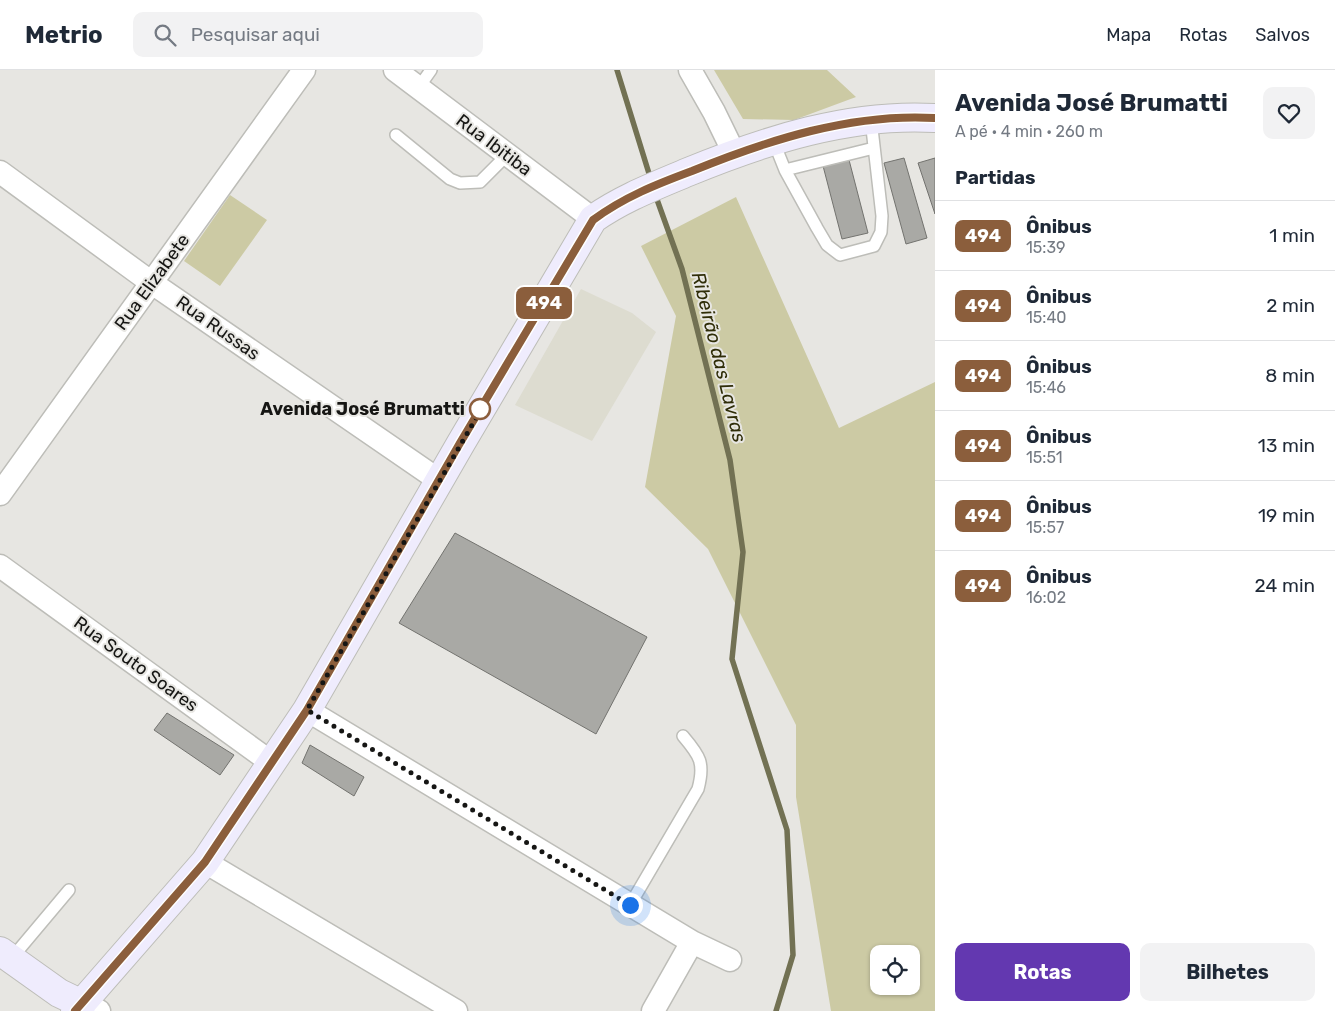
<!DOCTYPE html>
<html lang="pt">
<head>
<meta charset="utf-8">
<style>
	body { margin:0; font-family:Rubik,sans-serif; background:#f2f2f3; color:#1f2937; height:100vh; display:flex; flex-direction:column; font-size:19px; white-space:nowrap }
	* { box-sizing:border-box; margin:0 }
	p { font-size:16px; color:#747a83 }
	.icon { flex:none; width:28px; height:28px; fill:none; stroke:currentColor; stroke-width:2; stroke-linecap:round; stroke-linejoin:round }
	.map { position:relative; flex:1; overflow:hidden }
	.panel { display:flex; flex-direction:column; background:#fff; width:400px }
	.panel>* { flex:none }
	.badge { padding:0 10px; border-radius:8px; font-size:18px; line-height:32px }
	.fabs { position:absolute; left:870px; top:875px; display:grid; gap:10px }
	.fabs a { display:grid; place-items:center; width:50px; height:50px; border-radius:10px; background:#fff; box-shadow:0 1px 4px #0004; font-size:25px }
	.you { position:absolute; width:25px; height:25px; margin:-12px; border:4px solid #fff; border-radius:50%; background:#1a73e8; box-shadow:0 0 0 8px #1a73e833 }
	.map>.badge { position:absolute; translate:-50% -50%; box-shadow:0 0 0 2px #fff }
	h2 { padding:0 20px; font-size:19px; line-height:45px }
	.round { display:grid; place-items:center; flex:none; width:52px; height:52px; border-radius:10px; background:#f2f2f3 }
	.summary { display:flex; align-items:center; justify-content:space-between; height:85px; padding:0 20px }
	h1 { font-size:24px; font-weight:700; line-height:38px }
	.primary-button { display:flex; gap:10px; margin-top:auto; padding:10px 20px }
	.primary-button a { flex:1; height:58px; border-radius:10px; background:#6338b0; color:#fff; font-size:20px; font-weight:700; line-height:58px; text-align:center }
	.primary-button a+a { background:#f2f2f3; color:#1f2937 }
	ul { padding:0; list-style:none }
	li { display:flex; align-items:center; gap:15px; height:70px; padding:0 20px; border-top:1px solid #e0e1e3 }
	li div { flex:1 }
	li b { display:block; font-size:19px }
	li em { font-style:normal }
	li .badge { min-width:55px; font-weight:700; text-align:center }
	header { display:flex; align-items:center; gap:30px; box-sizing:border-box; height:70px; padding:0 25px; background:#fff; border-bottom:1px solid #e0e1e3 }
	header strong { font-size:24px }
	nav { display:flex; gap:28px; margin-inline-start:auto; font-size:18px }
	.search { width:350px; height:45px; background:#f2f2f3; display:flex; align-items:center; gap:12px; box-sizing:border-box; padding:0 18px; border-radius:10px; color:#747a83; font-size:19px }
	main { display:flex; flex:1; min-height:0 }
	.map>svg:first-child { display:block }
	.built { fill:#dddcd0 }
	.green { fill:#cccaa4; fill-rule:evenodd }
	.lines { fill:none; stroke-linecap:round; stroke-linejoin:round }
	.stream { stroke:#727153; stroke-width:5.5 }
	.building { fill:#a9a9a5; stroke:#73736f }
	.lane-casing { stroke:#bdbdb8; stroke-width:14 }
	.street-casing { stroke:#bdbdb8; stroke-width:25 }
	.secondary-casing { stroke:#bdbdb8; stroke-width:30 }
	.lane { stroke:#fff; stroke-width:11 }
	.street { stroke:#fff; stroke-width:22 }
	.secondary { stroke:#efecfd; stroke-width:28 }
	.line-casing { stroke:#fff; stroke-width:11 }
	.line { stroke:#8b5e3c; stroke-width:8 }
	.walk { stroke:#161614; stroke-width:5; stroke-dasharray:0 9 }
	.stop-dot { fill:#fff; stroke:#8b5e3c; stroke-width:2.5 }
	.labels { text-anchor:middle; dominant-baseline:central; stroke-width:4; stroke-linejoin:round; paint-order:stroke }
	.street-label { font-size:18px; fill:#161614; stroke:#e7e6e2 }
	.stop-label { font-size:18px; font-weight:bold; fill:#161614; stroke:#e7e6e2; text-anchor:end }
	.water-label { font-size:19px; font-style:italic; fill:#2f2d08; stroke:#e7e6e2 }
</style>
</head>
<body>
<header>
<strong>Metrio</strong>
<div class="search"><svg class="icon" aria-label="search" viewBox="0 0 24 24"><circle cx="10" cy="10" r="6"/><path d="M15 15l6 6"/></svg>Pesquisar aqui</div>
<nav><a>Mapa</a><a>Rotas</a><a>Salvos</a></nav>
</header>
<main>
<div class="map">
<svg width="935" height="941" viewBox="0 0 935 941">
	<rect width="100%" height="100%" fill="#e7e6e2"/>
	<!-- built -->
	<path class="built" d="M581,219l51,24 24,19 -64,109 -77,-36z"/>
	<!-- green -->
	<path class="green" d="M714,0h113l29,27 -62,23 -51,-1z
		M230,125l37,25 -47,66 -36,-25z
		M736,127l103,231 96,-46v629h-104l-35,-214v-72l-88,-176 -63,-62 31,-171 -35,-70zM879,884h32v32h-32z"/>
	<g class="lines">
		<!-- stream -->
		<path class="stream" d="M617,0l34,110
			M655,124l27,75 48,191 13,92 -11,107 55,171 6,125 -17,56"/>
	</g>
	<!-- building -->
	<path class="building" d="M848,86l20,77 -26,6 -20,-77z
		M904,88l23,80 -21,6 -22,-81z
		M935,88v56l-17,-51z
		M455,463l192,104 -51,97 -197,-111z
		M167,643l67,42 -14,20 -66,-45z
		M310,675l54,32 -10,19 -52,-33z"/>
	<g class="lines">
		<!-- lane casing -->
		<g class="lane-casing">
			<path id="lane" d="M419,17l12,-17
				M396,65l54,44 10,4 20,-1 27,-27
				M773,70l12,30 32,58 10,17 13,10 34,-9 7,-14 1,-16 -11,-96
				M785,100l89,-22
				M630,835l68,-116c7,-26 2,-33 -15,-53
				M11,889l58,-69"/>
		</g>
		<!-- street casing -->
		<g class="street-casing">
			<path id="street" d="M395,0l198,149
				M690,0l24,42 20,41
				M0,102l152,111 288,198
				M0,424l304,-424
				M0,496l272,197
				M307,640l385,232 38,18
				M205,792l251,149
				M82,934l17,7
				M653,941l39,-69"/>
		</g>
		<!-- secondary casing -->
		<g class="secondary-casing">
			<path id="secondary" d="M0,881l59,42 23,11
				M75,941l130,-149 102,-152 154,-267 132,-224c30,-21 62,-33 95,-47 78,-32 162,-59 247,-54"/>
		</g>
		<!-- lane -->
		<use href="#lane" class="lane"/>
		<!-- street -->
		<use href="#street" class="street"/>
		<!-- secondary -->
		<use href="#secondary" class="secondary"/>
	</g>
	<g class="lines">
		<!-- line casing -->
		<g class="line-casing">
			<path id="line" d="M75,941l130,-149 102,-152 153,-267 133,-223c31,-23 64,-36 99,-49 76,-31 160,-58 243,-53"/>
		</g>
		<!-- line -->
		<use href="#line" class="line"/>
		<!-- walk -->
		<path class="walk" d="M480,339l3,-3 -176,304 323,195"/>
	</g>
	<!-- markers -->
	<circle class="stop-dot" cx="480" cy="339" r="10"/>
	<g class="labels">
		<!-- street labels -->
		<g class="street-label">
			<text transform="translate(494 75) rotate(37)">Rua Ibitiba</text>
			<text transform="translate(152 212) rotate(-54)">Rua Elizabete</text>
			<text transform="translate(218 258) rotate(35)">Rua Russas</text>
			<text transform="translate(136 594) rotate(36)">Rua Souto Soares</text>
		</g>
		<!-- stop labels -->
		<g class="stop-label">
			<text x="465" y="339">Avenida José Brumatti</text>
		</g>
		<!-- water labels -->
		<g class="water-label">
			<text transform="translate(719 287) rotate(76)">Ribeirão das Lavras</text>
		</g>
	</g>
</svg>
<div class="fabs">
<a><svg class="icon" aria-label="locate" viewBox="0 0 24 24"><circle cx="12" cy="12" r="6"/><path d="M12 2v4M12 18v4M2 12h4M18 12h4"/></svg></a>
</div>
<div class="you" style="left:630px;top:835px"></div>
<b class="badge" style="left:544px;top:233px;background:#8b5e3c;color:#fff">494</b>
</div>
<section class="panel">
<div class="summary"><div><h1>Avenida José Brumatti</h1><p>A pé · 4 min · 260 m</p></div><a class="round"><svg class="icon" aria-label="heart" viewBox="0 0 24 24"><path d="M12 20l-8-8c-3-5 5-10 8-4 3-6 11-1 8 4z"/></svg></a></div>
<h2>Partidas</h2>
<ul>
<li><span class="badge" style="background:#8b5e3c;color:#fff">494</span><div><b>Ônibus</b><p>15:39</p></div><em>1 min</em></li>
<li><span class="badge" style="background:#8b5e3c;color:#fff">494</span><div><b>Ônibus</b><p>15:40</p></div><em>2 min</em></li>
<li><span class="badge" style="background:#8b5e3c;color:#fff">494</span><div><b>Ônibus</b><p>15:46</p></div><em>8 min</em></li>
<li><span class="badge" style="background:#8b5e3c;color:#fff">494</span><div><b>Ônibus</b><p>15:51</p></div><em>13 min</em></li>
<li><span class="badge" style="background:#8b5e3c;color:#fff">494</span><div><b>Ônibus</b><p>15:57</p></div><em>19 min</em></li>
<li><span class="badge" style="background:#8b5e3c;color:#fff">494</span><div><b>Ônibus</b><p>16:02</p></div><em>24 min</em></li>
</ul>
<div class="primary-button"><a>Rotas</a><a>Bilhetes</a></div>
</section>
</main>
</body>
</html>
